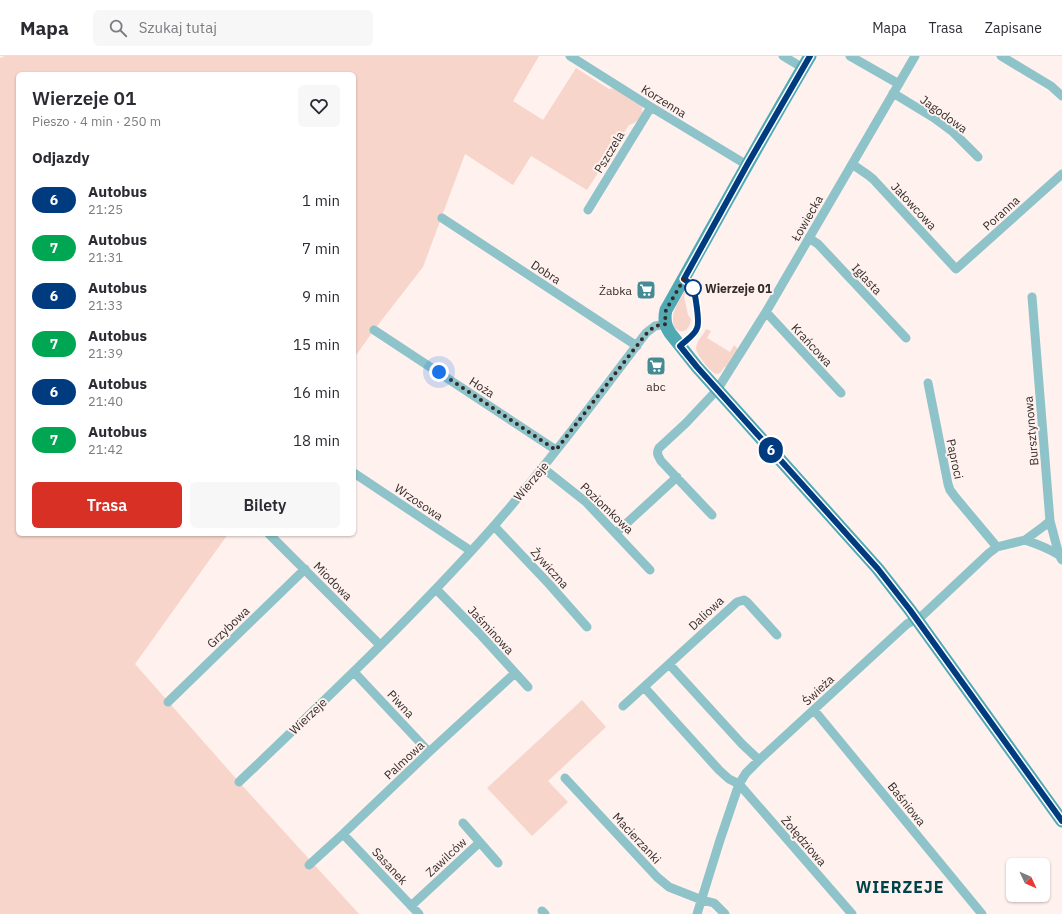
<!DOCTYPE html>
<html lang="pl">
<head>
<meta charset="utf-8">
<style>
	body { margin:0; font-family:"IBM Plex Sans",sans-serif; background:#f7f7f7; color:#2b2b33; height:100vh; display:flex; flex-direction:column; font-size:15px; white-space:nowrap }
	* { box-sizing:border-box; margin:0 }
	p { font-size:13px; color:#7c7c81 }
	.icon { flex:none; width:22px; height:22px; fill:none; stroke:currentColor; stroke-width:2; stroke-linecap:round; stroke-linejoin:round }
	.map { position:relative; flex:1; overflow:hidden }
	.drawer { position:absolute; left:16px; top:16px; width:340px; height:464px; display:flex; flex-direction:column; background:#fff; border-radius:6px; box-shadow:0 1px 3px #0004 }
	.drawer>* { flex:none }
	.badge { padding:0 8px; border-radius:13px; font-size:14px; line-height:26px }
	.needle { width:26px; rotate:134deg }
	.buttons { position:absolute; left:1006px; top:802px; display:grid; gap:8px }
	.buttons a { display:grid; place-items:center; width:44px; height:44px; border-radius:6px; background:#fff; box-shadow:0 1px 3px #0004; font-size:20px }
	.you { position:absolute; width:20px; height:20px; margin:-10px; border:3px solid #fff; border-radius:50%; background:#1a73e8; box-shadow:0 0 0 6px #1a73e833 }
	.map>.badge { position:absolute; translate:-50% -50%; box-shadow:0 0 0 2px #fff }
	h2 { padding:0 16px; font-size:15px; line-height:36px }
	.round { display:grid; place-items:center; flex:none; width:42px; height:42px; border-radius:6px; background:#f7f7f7 }
	.head { display:flex; align-items:center; justify-content:space-between; height:68px; padding:0 16px }
	h1 { font-size:19px; font-weight:600; line-height:30px }
	.action { display:flex; gap:8px; margin-top:auto; padding:8px 16px }
	.action a { flex:1; height:46px; border-radius:6px; background:#d93025; color:#fff; font-size:16px; font-weight:600; line-height:46px; text-align:center }
	.action a+a { background:#f7f7f7; color:#2b2b33 }
	ul { padding:0; list-style:none }
	li { display:flex; align-items:center; gap:12px; height:48px; padding:0 16px }
	li div { flex:1 }
	li b { display:block; font-size:15px }
	li em { font-style:normal }
	li .badge { min-width:44px; font-weight:700; text-align:center }
	header { display:flex; align-items:center; gap:24px; box-sizing:border-box; height:56px; padding:0 20px; background:#fff; border-bottom:1px solid #e1e1e2 }
	header strong { font-size:19px }
	nav { display:flex; gap:22px; margin-inline-start:auto; font-size:14px }
	.search { width:280px; height:36px; background:#f7f7f7; display:flex; align-items:center; gap:10px; box-sizing:border-box; padding:0 14px; border-radius:6px; color:#7c7c81; font-size:15px }
	.map>svg:first-child { display:block }
	.green { fill:#f7d5cb }
	.lines { fill:none; stroke-linecap:round; stroke-linejoin:round }
	.street { stroke:#8dc3c9; stroke-width:9 }
	.secondary { stroke:#51a9b4; stroke-width:13 }
	.line-casing { stroke:#fff; stroke-width:9 }
	.line { stroke:#003b80; stroke-width:6 }
	.walk { stroke:#342c2a; stroke-width:4; stroke-dasharray:0 7.2 }
	.stop-dot { fill:#fff; stroke:#003b80; stroke-width:2 }
	.labels { text-anchor:middle; dominant-baseline:central; stroke-width:4; stroke-linejoin:round; paint-order:stroke }
	.street-label { font-size:12px; fill:#342c2a; stroke:#fef1ee }
	.stop-label { font-size:12px; font-weight:bold; fill:#342c2a; stroke:#fef1ee; text-anchor:start }
	.poi-label { font-size:12px; fill:#342c2a; stroke:#fef1ee; text-anchor:end }
	.district-label { font-size:16px; font-weight:bold; letter-spacing:1px; fill:#004349; stroke:#fef1ee }
</style>
</head>
<body>
<header>
<strong>Mapa</strong>
<div class="search"><svg class="icon" aria-label="search" viewBox="0 0 24 24"><circle cx="10" cy="10" r="6"/><path d="M15 15l6 6"/></svg>Szukaj tutaj</div>
<nav><a>Mapa</a><a>Trasa</a><a>Zapisane</a></nav>
</header>
<div class="map">
<svg width="1062" height="858" viewBox="0 0 1062 858">
	<rect width="100%" height="100%" fill="#fef1ee"/>
	<!-- green -->
	<path class="green" d="M5,0h534l-26,45 30,19 33,-52 33,21 7,-1 26,18c2,11 -4,16 -13,19l-42,65 -56,-34 -18,29 -48,-31 -42,113 -49,63 -20,28v-284h-336v460h210l-93,130 104,118 120,132h-359v-856z
		M685,235l2,1 -3,4 4,19 3,4c-1,10 -8,17 -17,8 -4,-14 4,-24 11,-36z
		M706,273l5,2 -4,7 23,14 4,-7 3,3v3l-10,17 -3,-1c-1,2 -3,6 -6,7 -6,1 -21,-19 -22,-25 0,-8 7,-13 10,-20z
		M582,644l24,27 -58,54 20,21 -36,34 -45,-48z"/>
	<g class="lines">
		<!-- street -->
		<path class="street" d="M570,0l81,51 96,58
			M783,0l20,12
			M850,0l49,28
			M1001,0l50,30 11,10
			M893,37l41,25 19,14 25,25
			M852,108l16,11 5,4 83,90 106,-95
			M588,154l63,-103
			M442,162l195,128
			M809,182l9,6 88,94
			M1032,241l18,224 9,34 3,5
			M766,256l75,81
			M374,274l182,120
			M928,327l20,101 2,6 6,8 41,49
			M543,412l43,34 64,68
			M354,417l117,78
			M712,459l-51,-54c-3,-5 -5,-8 -2,-13l27,-25 31,-33 49,-78 149,-256
			M1050,465l-6,5 -19,14c12,4 23,8 34,15
			M494,470l55,58 38,43
			M616,477l61,-56
			M269,478l111,111
			M436,533l43,44 49,54
			M669,608l73,80 17,16
			M354,616l75,80
			M644,631l75,83 10,9 10,5 113,130
			M168,646l137,-133
			M623,650l114,-104 7,-2 3,2 30,33
			M814,654l168,204
			M565,722l92,99 12,10 5,2 28,11 12,3 11,11
			M239,726c87,-83 174,-165 254,-255 54,-62 103,-128 153,-194l9,-7 11,-2
			M463,767l35,40
			M343,778l76,80
			M309,809l34,-31 86,-82 86,-79
			M411,850l69,-64
			M542,855l3,3
			M697,858l23,-74 19,-56 7,-11 13,-13 148,-136 16,-9 66,-62 8,-6 28,-7"/>
		<!-- secondary -->
		<path class="secondary" d="M810,0c-50,84 -96,169 -144,254 -2,8 -1,16 4,23l27,34 181,202 32,41 152,211"/>
	</g>
	<g class="lines">
		<!-- line casing -->
		<g class="line-casing">
			<path id="line" d="M810,0l-63,109 -63,114c3,2 7,5 9,9 2,5 7,34 4,40 -2,7 -12,13 -17,18l17,21 181,202 32,41 152,211"/>
		</g>
		<!-- line -->
		<use href="#line" class="line"/>
		<!-- walk -->
		<path class="walk" d="M439,316l117,78 90,-116 9,-8 11,-2 -1,-9 1,-5 18,-31 9,9"/>
	</g>
	<!-- icons -->
	<defs>
		<g id="supermarket-square" transform="scale(1)"><rect x="-9" y="-9" width="18" height="18" rx="4" fill="#448b93" stroke="#fef1ee"/><path d="M-6-5.5h2.5l.6 2H6L4.5 2H-2.5L-4.4-4H-6ZM-1.5 3.2a1.3 1.3 0 1 0 .1 0ZM3 3.2a1.3 1.3 0 1 0 .1 0Z" fill="#fff"/></g>
	</defs>
	<g fill-rule="evenodd">
		<use href="#supermarket-square" x="646" y="234"/>
		<use href="#supermarket-square" x="656" y="310"/>
	</g>
	<!-- markers -->
	<circle class="stop-dot" cx="693" cy="232" r="8"/>
	<g class="labels">
		<!-- street labels -->
		<g class="street-label">
			<text transform="translate(664 45) rotate(32)">Korzenna</text>
			<text transform="translate(944 58) rotate(36)">Jagodowa</text>
			<text transform="translate(609 96) rotate(-59)">Pszczela</text>
			<text transform="translate(914 150) rotate(47)">Jałowcowa</text>
			<text transform="translate(1001 157) rotate(-42)">Poranna</text>
			<text transform="translate(807 162) rotate(-60)">Łowiecka</text>
			<text transform="translate(546 216) rotate(33)">Dobra</text>
			<text transform="translate(867 223) rotate(47)">Iglasta</text>
			<text transform="translate(812 289) rotate(47)">Krańcowa</text>
			<text transform="translate(482 331) rotate(33)">Hoża</text>
			<text transform="translate(1031 375) rotate(-95)">Bursztynowa</text>
			<text transform="translate(955 403) rotate(78)">Paproci</text>
			<text transform="translate(531 425) rotate(-50)">Wierzeje</text>
			<text transform="translate(419 446) rotate(34)">Wrzosowa</text>
			<text transform="translate(607 452) rotate(44)">Poziomkowa</text>
			<text transform="translate(550 512) rotate(48)">Żywiczna</text>
			<text transform="translate(333 525) rotate(45)">Miodowa</text>
			<text transform="translate(706 557) rotate(-43)">Daliowa</text>
			<text transform="translate(228 571) rotate(-44)">Grzybowa</text>
			<text transform="translate(491 574) rotate(47)">Jaśminowa</text>
			<text transform="translate(818 634) rotate(-43)">Świeża</text>
			<text transform="translate(401 648) rotate(47)">Piwna</text>
			<text transform="translate(308 660) rotate(-44)">Wierzeje</text>
			<text transform="translate(404 704) rotate(-43)">Palmowa</text>
			<text transform="translate(907 748) rotate(51)">Baśniowa</text>
			<text transform="translate(637 782) rotate(47)">Macierzanki</text>
			<text transform="translate(804 785) rotate(49)">Żołędziowa</text>
			<text transform="translate(446 801) rotate(-43)">Zawilców</text>
			<text transform="translate(390 810) rotate(47)">Sasanek</text>
		</g>
		<!-- stop labels -->
		<g class="stop-label">
			<text x="705" y="232">Wierzeje 01</text>
		</g>
		<!-- poi labels -->
		<g class="poi-label">
			<text x="632" y="234">Żabka</text>
			<text x="656" y="330" text-anchor="middle">abc</text>
		</g>
		<!-- district labels -->
		<g class="district-label">
			<text x="900" y="831">WIERZEJE</text>
		</g>
	</g>
</svg>
<div class="buttons">
<a><svg class="needle" viewBox="-14 -14 28 28"><path d="M0-13l5 13h-10z" fill="#e53935"/><path d="M0 13l5-13h-10z" fill="#7c7c81"/></svg></a>
</div>
<div class="you" style="left:439px;top:316px"></div>
<b class="badge" style="left:771px;top:394px;background:#003b80;color:#fff">6</b>
<section class="drawer">
<div class="head"><div><h1>Wierzeje 01</h1><p>Pieszo · 4 min · 250 m</p></div><a class="round"><svg class="icon" aria-label="heart" viewBox="0 0 24 24"><path d="M12 20l-8-8c-3-5 5-10 8-4 3-6 11-1 8 4z"/></svg></a></div>
<h2>Odjazdy</h2>
<ul>
<li><span class="badge" style="background:#003b80;color:#fff">6</span><div><b>Autobus</b><p>21:25</p></div><em>1 min</em></li>
<li><span class="badge" style="background:#00a651;color:#fff">7</span><div><b>Autobus</b><p>21:31</p></div><em>7 min</em></li>
<li><span class="badge" style="background:#003b80;color:#fff">6</span><div><b>Autobus</b><p>21:33</p></div><em>9 min</em></li>
<li><span class="badge" style="background:#00a651;color:#fff">7</span><div><b>Autobus</b><p>21:39</p></div><em>15 min</em></li>
<li><span class="badge" style="background:#003b80;color:#fff">6</span><div><b>Autobus</b><p>21:40</p></div><em>16 min</em></li>
<li><span class="badge" style="background:#00a651;color:#fff">7</span><div><b>Autobus</b><p>21:42</p></div><em>18 min</em></li>
</ul>
<div class="action"><a>Trasa</a><a>Bilety</a></div>
</section>
</div>
</body>
</html>
